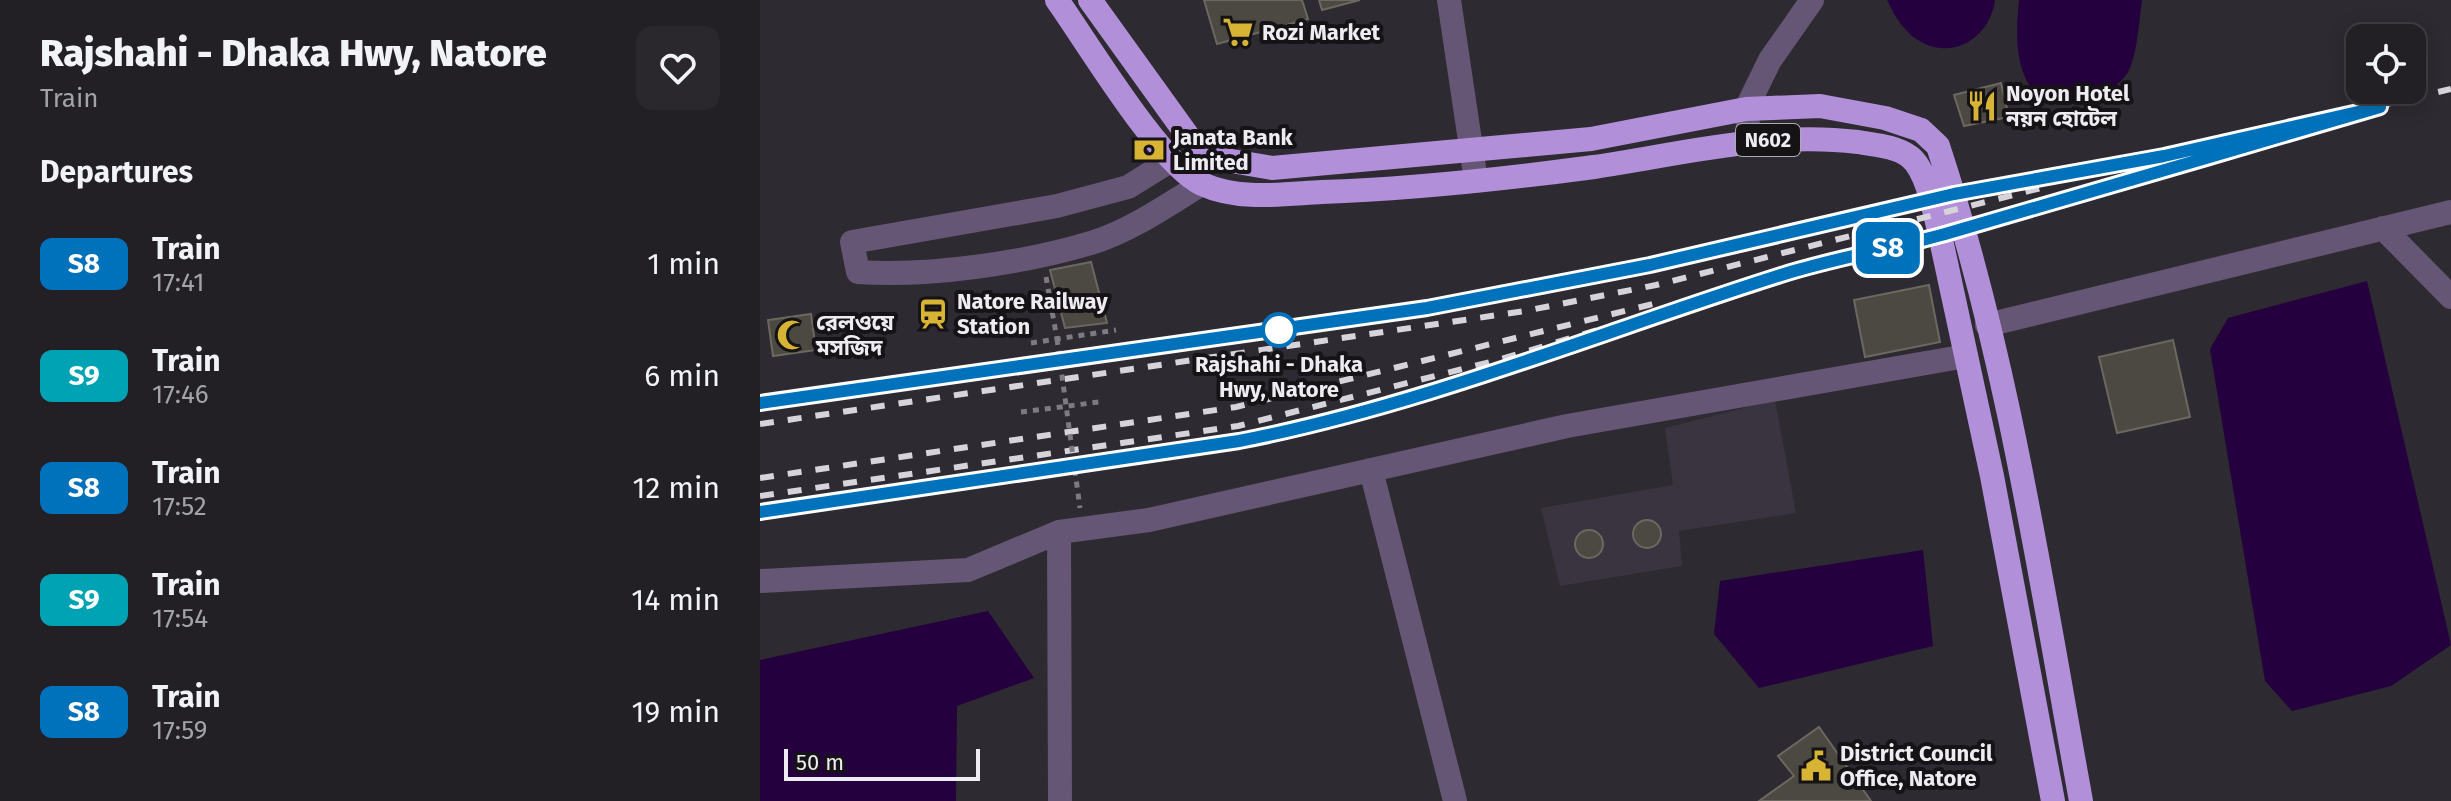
<!DOCTYPE html>
<html lang="en">
<head>
<meta charset="utf-8">
<style>
	body { margin:0; font-family:"Fira Sans","Noto Sans Bengali",sans-serif; background:#2a282d; color:#f1f3f6; height:100vh; display:flex; flex-direction:column; font-size:30px; white-space:nowrap }
	* { box-sizing:border-box; margin:0 }
	p { font-size:26px; color:#a2a3a7 }
	.icon { flex:none; width:44px; height:44px; fill:none; stroke:currentColor; stroke-width:2; stroke-linecap:round; stroke-linejoin:round }
	.map { position:relative; flex:1; overflow:hidden }
	.details { display:flex; flex-direction:column; background:#222025; width:760px }
	.details>* { flex:none }
	.badge { padding:0 16px; border-radius:12px; font-size:28px; line-height:52px }
	.tools { position:absolute; left:1586px; top:24px; display:grid; gap:16px }
	.tools a { display:grid; place-items:center; width:80px; height:80px; border-radius:16px; background:#222025; box-shadow:0 4px 20px #0003,0 0 0 2px #3f3e42; font-size:40px }
	.scale { position:absolute; left:24px; bottom:20px; width:196px; box-sizing:border-box; padding-left:8px; border:4px solid #eeecf1; border-top:0; font-size:22px; line-height:28px; white-space:nowrap; color:#eeecf1; -webkit-text-stroke:6px #151316; paint-order:stroke }
	.map>.badge { position:absolute; translate:-50% -50%; box-shadow:0 0 0 4px #fff }
	h2 { padding:0 40px; font-size:30px; line-height:72px }
	.round { display:grid; place-items:center; flex:none; width:84px; height:84px; border-radius:16px; background:#2a282d }
	.overview { display:flex; align-items:center; justify-content:space-between; height:136px; padding:0 40px }
	h1 { font-size:38px; font-weight:800; line-height:60px }
	ul { padding:0; list-style:none }
	li { display:flex; align-items:center; gap:24px; height:112px; padding:0 40px }
	li div { flex:1 }
	li b { display:block; font-size:30px }
	li em { font-style:normal }
	li .badge { min-width:88px; font-weight:700; text-align:center }
	main { display:flex; flex:1; min-height:0 }
	.map>svg:first-child { display:block }
	.built { fill:#393440 }
	.water { fill:#24003e }
	.building { fill:#4b4942; stroke:#6b6860; stroke-width:2 }
	.lines { fill:none; stroke-linecap:round; stroke-linejoin:round }
	.path { stroke:#7d7b81; stroke-width:5; stroke-dasharray:6 6; stroke-linecap:butt }
	.minor { stroke:#645674; stroke-width:24 }
	.highway { stroke:#b28fd9; stroke-width:24 }
	.rail { stroke:#d6d4da; stroke-width:6; stroke-dasharray:14 14; stroke-linecap:butt }
	.path-bridge { stroke:#7d7b81; stroke-width:5; stroke-dasharray:6 6; stroke-linecap:butt }
	.line-casing { stroke:#fff; stroke-width:18 }
	.line { stroke:#0072bc; stroke-width:12 }
	.stop-dot { fill:#fff; stroke:#0072bc; stroke-width:4 }
	.labels { text-anchor:middle; dominant-baseline:central; stroke-width:8; stroke-linejoin:round; paint-order:stroke }
	.shield { fill:#151316; stroke:#adabaf; stroke-width:2 }
	.shield-label { font-size:20px; font-weight:bold; fill:#eeecf1 }
	.poi-label { font-size:22px; font-weight:bold; fill:#eeecf1; stroke:#151316; text-anchor:start }
	.stop-label { font-size:22px; font-weight:bold; fill:#eeecf1; stroke:#151316 }
</style>
</head>
<body>
<main>
<section class="details">
<div class="overview"><div><h1>Rajshahi - Dhaka Hwy, Natore</h1><p>Train</p></div><a class="round"><svg class="icon" aria-label="heart" viewBox="0 0 24 24"><path d="M12 20l-8-8c-3-5 5-10 8-4 3-6 11-1 8 4z"/></svg></a></div>
<h2>Departures</h2>
<ul>
<li><span class="badge" style="background:#0072bc;color:#fff">S8</span><div><b>Train</b><p>17:41</p></div><em>1 min</em></li>
<li><span class="badge" style="background:#00a3b4;color:#fff">S9</span><div><b>Train</b><p>17:46</p></div><em>6 min</em></li>
<li><span class="badge" style="background:#0072bc;color:#fff">S8</span><div><b>Train</b><p>17:52</p></div><em>12 min</em></li>
<li><span class="badge" style="background:#00a3b4;color:#fff">S9</span><div><b>Train</b><p>17:54</p></div><em>14 min</em></li>
<li><span class="badge" style="background:#0072bc;color:#fff">S8</span><div><b>Train</b><p>17:59</p></div><em>19 min</em></li>
</ul>
</section>
<div class="map">
<svg width="1691" height="801" viewBox="0 0 1691 801">
	<rect width="100%" height="100%" fill="#2d2a31"/>
	<!-- built -->
	<path class="built" d="M1015,400l21,113 -117,18 3,35 -122,20 -19,-78 132,-23 -8,-57z"/>
	<!-- water -->
	<path class="water" d="M1127,0h108c-4,34 -38,60 -72,43 -18,-9 -28,-26 -36,-43z
		M1259,0h123c-3,22 -4,47 -12,68 -12,29 -75,51 -97,23 -19,-25 -17,-62 -14,-91z
		M1607,281l84,364 -60,41 -99,25 -27,-30 -55,-332 18,-31z
		M1163,550l10,96 -174,42 -45,-54 6,-53z
		M228,611l46,67 -77,28 -1,95h-196v-141z"/>
	<!-- building -->
	<path class="building" d="M444,0h98l6,19 -91,25z
		M559,0h41l-38,10z
		M1241,83l8,34 -45,9 -10,-31z
		M331,262l16,61 -42,5 -15,-58z
		M1169,285l11,57 -75,15 -11,-57z
		M51,314l5,36 -43,6 -5,-36z
		M1413,340l17,77 -73,16 -18,-76z
		M873 534a14 14 0 1 1 28 0a14 14 0 1 1-28 0Z
		M815 544a14 14 0 1 1 28 0a14 14 0 1 1-28 0Z
		M1059,727l52,74h-112l35,-25 -16,-20z"/>
	<g class="lines">
		<!-- path -->
		<path class="path" d="M286,277l11,62
			M271,343l85,-13
			M261,412l78,-10"/>
		<!-- minor -->
		<path class="minor" d="M689,0l27,181
			M990,141l-4,-32 24,-49 42,-60
			M410,161l-42,26 -71,19 -205,36 6,30c70,5 168,-9 236,-30 38,-12 73,-37 108,-58
			M1623,228l68,69
			M1227,325l464,-113
			M611,470l84,331
			M299,532l1,269
			M0,581l208,-11 91,-38 90,-12 418,-94 399,-70"/>
		<!-- highway -->
		<path class="highway" d="M297,0c30,42 104,166 145,184 37,17 81,10 120,8 91,-3 182,-13 272,-25 88,-13 174,-36 264,-25 17,3 38,4 52,15 17,13 25,57 30,78l52,241 61,325
			M330,0l100,139 24,19 58,10 319,-29 155,-30 74,-3 65,12 36,12 17,16c70,212 103,436 143,655"/>
		<!-- rail -->
		<path class="rail" d="M0,403l667,-95 223,-43 304,-71 210,-38 287,-67
			M0,424l765,-113 131,-26 389,-98
			M0,478l476,-71 429,-106
			M0,496l478,-70 260,-66 288,-87 154,-38 270,-79
			M0,512l479,-71 71,-13 188,-57"/>
		<!-- path-bridge -->
		<path class="path-bridge" d="M297,339l23,169"/>
	</g>
	<g class="lines">
		<!-- line casing -->
		<g class="line-casing">
			<path id="line" d="M0,403l667,-95 223,-43 304,-71 210,-38 216,-49c-145,42 -290,86 -435,127 -54,15 -111,24 -164,41 -181,57 -356,130 -542,166l-479,71"/>
		</g>
		<!-- line -->
		<use href="#line" class="line"/>
	</g>
	<!-- icons -->
	<defs>
		<g id="supermarket-bare" transform="scale(2.4)"><path d="M-6-5.5h2.5l.6 2H6L4.5 2H-2.5L-4.4-4H-6ZM-1.5 3.2a1.3 1.3 0 1 0 .1 0ZM3 3.2a1.3 1.3 0 1 0 .1 0Z" fill="#d8b434" stroke="#151316" stroke-width="2.5" paint-order="stroke"/></g>
		<g id="restaurant-bare" transform="scale(2.4)"><path d="M-5-6h1v4h1v-4h1v4h1v-4h1v5L-1.5 .5V6h-2V.5L-5-1ZM5-6V6H3V1.5H1.5Q1.5-4 5-6Z" fill="#d8b434" stroke="#151316" stroke-width="2.5" paint-order="stroke"/></g>
		<g id="bank-bare" transform="scale(2.4)"><path d="M-6-4H6V4H-6ZM0-2.3a2.3 2.3 0 1 0 0 4.6a2.3 2.3 0 1 0 0-4.6Z" fill="#d8b434" stroke="#151316" stroke-width="2.5" paint-order="stroke"/></g>
		<g id="station-bare" transform="scale(2.4)"><path d="M-3-6H3Q5-6 5-4V2Q5 4 3 4L4.5 6H3L1.5 4h-3L-3 6H-4.5L-3 4Q-5 4-5 2V-4Q-5-6-3-6ZM-3.5-4v3h7v-3ZM-3.5 1v1.5H-2V1ZM2 1v1.5H3.5V1Z" fill="#d8b434" stroke="#151316" stroke-width="2.5" paint-order="stroke"/></g>
		<g id="mosque-bare" transform="scale(2.4)"><path d="M3.5-4.9A6 6 0 1 0 3.5 4.9A5 5 0 1 1 3.5-4.9Z" fill="#d8b434" stroke="#151316" stroke-width="2.5" paint-order="stroke"/></g>
		<g id="civic-bare" transform="scale(2.4)"><path d="M-.6-6.5H3V-4.5H.6V-3L4-1V1h2V6H-6V1h2V-1L-.6-3ZM-1.2 2.5V6h2.4V2.5Z" fill="#d8b434" stroke="#151316" stroke-width="2.5" paint-order="stroke"/></g>
	</defs>
	<g fill-rule="evenodd">
		<use href="#supermarket-bare" x="478" y="32"/>
		<use href="#restaurant-bare" x="1222" y="106"/>
		<use href="#bank-bare" x="389" y="150"/>
		<use href="#station-bare" x="173" y="314"/>
		<use href="#mosque-bare" x="32" y="335"/>
		<use href="#civic-bare" x="1056" y="766"/>
	</g>
	<!-- markers -->
	<circle class="stop-dot" cx="519" cy="330" r="16"/>
	<g class="labels">
		<!-- shield labels -->
		<rect class="shield" x="976" y="124" width="64" height="32" rx="6"/>
		<g class="shield-label">
			<text x="1008" y="140">N602</text>
		</g>
		<!-- poi labels -->
		<g class="poi-label">
			<text x="502" y="32">Rozi Market</text>
			<text x="1246" y="93">Noyon Hotel<tspan x="1246" dy="25">নয়ন হোটেল</tspan></text>
			<text x="413" y="137">Janata Bank<tspan x="413" dy="25">Limited</tspan></text>
			<text x="197" y="301">Natore Railway<tspan x="197" dy="25">Station</tspan></text>
			<text x="56" y="322">রেলওয়ে<tspan x="56" dy="25">মসজিদ</tspan></text>
			<text x="1080" y="753">District Council<tspan x="1080" dy="25">Office, Natore</tspan></text>
		</g>
		<!-- stop labels -->
		<g class="stop-label">
			<text x="519" y="364">Rajshahi - Dhaka<tspan x="519" dy="25">Hwy, Natore</tspan></text>
		</g>
	</g>
</svg>
<div class="tools">
<a><svg class="icon" aria-label="locate" viewBox="0 0 24 24"><circle cx="12" cy="12" r="6"/><path d="M12 2v4M12 18v4M2 12h4M18 12h4"/></svg></a>
</div>
<div class="scale">50 m</div>
<b class="badge" style="left:1128px;top:248px;background:#0072bc;color:#fff">S8</b>
</div>
</main>
</body>
</html>
